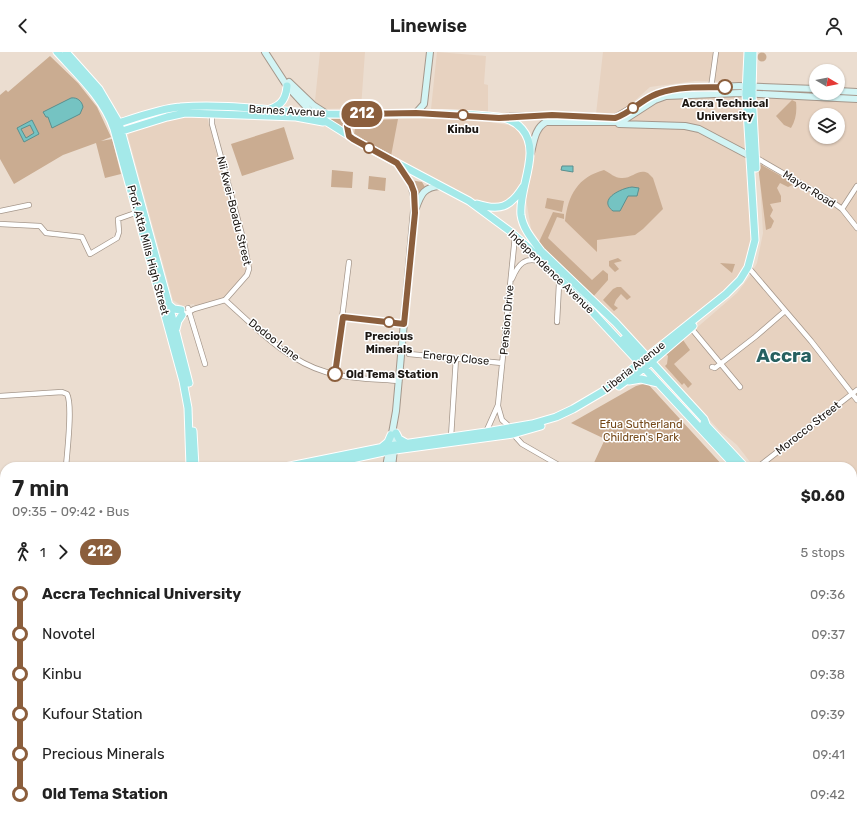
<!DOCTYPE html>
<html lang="en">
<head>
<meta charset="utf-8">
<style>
	body { margin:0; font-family:Rubik,sans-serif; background:#f6f6f6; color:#222; height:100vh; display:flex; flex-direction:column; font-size:15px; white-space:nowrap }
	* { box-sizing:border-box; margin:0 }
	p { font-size:13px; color:#767676 }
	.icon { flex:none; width:22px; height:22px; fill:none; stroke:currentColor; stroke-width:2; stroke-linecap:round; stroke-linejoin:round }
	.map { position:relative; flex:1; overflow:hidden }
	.panel { position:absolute; left:0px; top:410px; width:857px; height:360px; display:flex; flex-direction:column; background:#fff; border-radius:16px 16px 0 0; box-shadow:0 1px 3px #0004 }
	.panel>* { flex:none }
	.badge { padding:0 8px; border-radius:13px; font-size:14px; line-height:26px }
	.needle { width:26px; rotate:100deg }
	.controls { position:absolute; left:809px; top:12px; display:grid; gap:8px }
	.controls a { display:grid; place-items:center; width:36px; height:36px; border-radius:50%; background:#fff; box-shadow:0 1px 3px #0004; font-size:20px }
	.map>.badge { position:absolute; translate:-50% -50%; box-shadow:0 0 0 2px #fff }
	.legs { display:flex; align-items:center; gap:6px; height:44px; padding:0 12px; font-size:13px }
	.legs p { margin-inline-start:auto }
	.head { display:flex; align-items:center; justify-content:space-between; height:68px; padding:0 12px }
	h1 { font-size:22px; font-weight:600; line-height:30px }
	ul { padding:0 12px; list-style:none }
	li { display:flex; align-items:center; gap:14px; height:40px; font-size:15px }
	li i { display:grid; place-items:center; width:6px; height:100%; margin:0 5px; background:currentColor }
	li i::after { content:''; width:10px; height:10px; margin:-5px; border:3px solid; border-radius:50%; background:#fff }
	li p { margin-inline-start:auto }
	li:first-child i { background:linear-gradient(#0000 50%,currentColor 0) }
	li:last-child i { background:linear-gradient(currentColor 50%,#0000 0) }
	header { display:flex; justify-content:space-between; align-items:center; height:52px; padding:0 12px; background:#fff; font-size:18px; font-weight:600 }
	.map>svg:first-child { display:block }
	.built { fill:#e7d2c0; fill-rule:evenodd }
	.green { fill:#caac91 }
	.water { fill:#75c3c2; stroke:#5a8f8e; fill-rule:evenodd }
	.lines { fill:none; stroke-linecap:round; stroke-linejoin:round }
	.stream { stroke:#5a8f8e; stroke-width:1 }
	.street-casing { stroke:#a5978b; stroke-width:6 }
	.secondary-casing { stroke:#a5978b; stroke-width:8 }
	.primary-casing { stroke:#fff; stroke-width:9 }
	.street { stroke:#fff; stroke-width:4.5 }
	.secondary { stroke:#d2f4f4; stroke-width:6 }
	.primary { stroke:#a4e9e9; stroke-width:7 }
	.line-1-casing { stroke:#fff; stroke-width:9 }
	.line-1 { stroke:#8b5e3c; stroke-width:6 }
	.stop-1-dot { fill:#fff; stroke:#8b5e3c; stroke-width:2 }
	.labels { text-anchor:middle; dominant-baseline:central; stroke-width:3; stroke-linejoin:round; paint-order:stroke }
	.stop-label { font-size:11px; font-weight:bold; fill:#1c1713; stroke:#fff }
	.street-label { font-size:11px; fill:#1c1713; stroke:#fff }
	.park-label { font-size:11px; fill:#754919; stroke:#fff }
	.town-label { font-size:19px; font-weight:bold; fill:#266060; stroke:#fff }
</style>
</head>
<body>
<header><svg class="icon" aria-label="back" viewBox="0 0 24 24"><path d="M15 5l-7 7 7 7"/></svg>Linewise<svg class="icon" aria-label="person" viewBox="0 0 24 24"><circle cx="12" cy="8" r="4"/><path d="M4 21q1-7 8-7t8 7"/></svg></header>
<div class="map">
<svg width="857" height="770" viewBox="0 0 857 770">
	<rect width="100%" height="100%" fill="#ebddd0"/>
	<!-- built -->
	<path class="built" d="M320,0h45l-4,56 -40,1 -6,-8z
		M437,0l49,4 -2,28 4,1v28l-52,-1 -5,-3z
		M603,0h143l-3,30 -48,-1 -45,6 -20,18 -17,10 -17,-1z
		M745,43l8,145 -5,23 -11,18 -49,41 -40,30 -110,-113 -7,-10 -5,-30 13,-67 9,-7h63l47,-23 26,-5z
		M755,43l102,5v486l-5,-6v-113h-98l-17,-22 -18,-15 -62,-68 80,-69 13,-17 7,-13 6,-30zM816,63h22v22h-22z
		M182,64l25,1 39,149 -1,8 -20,24 -30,8 -1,-2 -12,2 -9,-6 -45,-164 2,-5z
		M361,64l122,5 32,5 10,12 1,13 -6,48 -8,7 -13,6 -10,-7 -44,-19 -93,-50 -2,-10 3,-6z
		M853,692l4,5v73h-101l6,-5h90z
		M436,765h169l4,5h-174z"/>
	<!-- green -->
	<path class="green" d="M757.5 5a4.5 4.5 0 1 1 9 0a4.5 4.5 0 1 1-9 0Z
		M50,4l28,27 19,24 14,30 -10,4 11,-2 9,35 -16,4 -9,-35 -33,12 -49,29 -14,-25v-64l6,-5 2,2z
		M792,48l4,2c1,9 0,18 -5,26l-7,-3 -8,-9z
		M322,62l29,1 -5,3 -2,12z
		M398,67l-7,37 -37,-21 2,-14z
		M284,75l10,32 -52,17 -11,-32z
		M760,112l35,20 -7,3 -8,-4 -3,5 4,8v6l-11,2 3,6 -3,6 4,5 -3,7 -5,2 -8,-64z
		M332,118l21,2 -1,16 -21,-1z
		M604,118c6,3 11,8 17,8 11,1 17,-10 27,-5l5,5 10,31 -20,20 -8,6 -38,5v12l-32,-31c3,-26 13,-44 39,-51z
		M369,124l17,2 -1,13 -17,-2z
		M410,128l12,2 3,5 -6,8z
		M547,146l17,3 -2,11 -17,-4z
		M553,160l11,2v5l-7,-2 -9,21 44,42 11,-10 5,4v6l-16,18 -54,-54z
		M618,206l4,3 -8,2 5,6 -4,3 -6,-6v-5z
		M720,211l15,1 -3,9z
		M617,235h4l10,10 -4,3 -6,-6 -5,6 -2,5 4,3 -4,3 -11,-11 10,-11z
		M681,285l9,13 -16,14 18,20 -4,4 -4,-5 -2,2 -17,-19 2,-2 1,-8 -4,-4z
		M647,331l77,84h-132l13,-28 -34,-16 65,-37z
		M852,556c5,8 5,19 0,27z
		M223,765h45l-2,5h-46z
		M289,765h140l-2,5h-141z"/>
	<!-- water -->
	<path class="water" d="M71,46c6,-1 11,3 12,9l-3,7 -28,14 -4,-11h-2l-3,-5z
		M32,68l7,14 -15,8 -7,-14zM30,73l4,8 -8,5 -5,-9z
		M562,114h11v6l-12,-2z
		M632,135l7,1 -2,8h-9l-8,15h-7c-16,-12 9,-23 19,-24z"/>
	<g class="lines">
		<!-- stream -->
		<path class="stream" d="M17,765v5"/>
		<!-- street casing -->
		<g class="street-casing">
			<path id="street" d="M711,36l5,-36
				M755,105l76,44 11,8 15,19
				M842,157l15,-23
				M0,159l29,-6
				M0,172l40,2 6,7 36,4 8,17 27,-16 2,-6 -1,-13 20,-7
				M748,215l63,74 46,59
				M512,227c6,-15 13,-23 30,-17
				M225,248c30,27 62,61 101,72 23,7 49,7 73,9
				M188,256l17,56
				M181,264l13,-7 31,-9 22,-25 2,-6 -5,-27 -32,-118v-18
				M343,265l61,7
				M557,270l2,-38
				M691,276l49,59
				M409,302l93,9
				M712,315l3,1 40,-31 30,-26
				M335,322l14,-112
				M0,344l62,-4 5,2c6,11 0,58 -1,73
				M498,354l4,14 9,8
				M486,380l12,-27 17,-169
				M513,382l9,10 40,23
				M451,385l5,-79
				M758,415l99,-77
				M0,454l5,-1
				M852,480l5,-4
				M852,690l5,-4
				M853,753v-3l4,-2
				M706,765l4,5
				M774,765l4,5
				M751,770l6,-5"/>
		</g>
		<!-- secondary casing -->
		<g class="secondary-casing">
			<path id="secondary" d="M265,0l22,34 24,26
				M289,30l24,23 14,9
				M838,39l19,1
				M416,61l8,-9 6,-52
				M505,65l47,-2 63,3 37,-22 24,-7 63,-3 77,3
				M619,72l66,2 14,3 51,27
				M531,101c3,-12 4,-25 15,-31h75l34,-22 11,-4 74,-3 117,6
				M416,156c5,-14 8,-21 24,-22
				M386,415l10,-56 19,-211 -4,-16 -14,-21
				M392,415l4,-34
				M852,588l5,-4
				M852,596l5,-4
				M272,770l2,-5
				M279,770l3,-5
				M630,770l6,-5"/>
		</g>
		<!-- primary casing -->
		<g class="primary-casing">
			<path id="primary" d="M57,0c21,23 47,47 57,77l69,252 5,27 2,59
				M66,0l33,37 20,34 52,190 18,70
				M753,0l-1,42 4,74
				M270,57c12,-4 16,-11 17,-23
				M311,60l56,35 102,54 42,31 17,15 56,56 152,164
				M113,73c19,-6 48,-17 67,-18 49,-4 99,5 148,7 57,1 114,-3 170,3 9,1 18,5 24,12 20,23 -4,59 -1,86 2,14 12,25 20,36l74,71 89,97 3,8
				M119,80l48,-15 18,-4 111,4 27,5
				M351,85c-8,-10 -2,-18 8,-23
				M477,152c22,7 33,4 46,-17
				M169,253l5,4 7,1
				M176,277l2,-8 4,-6
				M624,287l23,22
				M629,329l12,-2 17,4
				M619,334l25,-18 49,-42
				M704,371l41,44
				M193,379l2,36
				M396,381l3,6 7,4
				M382,395l6,-5 3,-7
				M285,415l104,-21 97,-14 46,-8 24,-7 17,-8 34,-20 119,-95 14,-14 8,-13 7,-27 -9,-146 2,-42
				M315,415l73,-16 125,-17 28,-8
				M852,536l5,6
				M852,548l5,6
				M189,765l2,5
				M215,770l3,-5"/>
		</g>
		<!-- street -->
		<use href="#street" class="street"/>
		<!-- secondary -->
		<use href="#secondary" class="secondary"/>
		<!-- primary -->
		<use href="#primary" class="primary"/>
	</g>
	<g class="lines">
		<!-- line-1 casing -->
		<g class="line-1-casing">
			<path id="line-1" d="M335,322l8,-57 61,7 11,-111 -1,-21 -3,-8 -14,-21 -44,-24 -4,-3 -2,-10 5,-8 9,-4 55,-1 83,5 53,-3 63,3c14,-4 24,-16 37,-22 22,-11 50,-8 73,-9"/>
		</g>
		<!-- line-1 -->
		<use href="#line-1" class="line-1"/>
	</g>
	<!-- markers -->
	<g class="stop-1-dot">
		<circle cx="725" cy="35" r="7"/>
		<circle cx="633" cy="56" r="5"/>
		<circle cx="463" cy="63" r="5"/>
		<circle cx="369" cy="96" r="5"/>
		<circle cx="389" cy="270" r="5"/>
		<circle cx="335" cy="322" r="7"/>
	</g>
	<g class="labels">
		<!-- stop labels -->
		<g class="stop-label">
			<text x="725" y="51">Accra Technical<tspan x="725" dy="13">University</tspan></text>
			<text x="463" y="77">Kinbu</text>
			<text x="389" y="284">Precious<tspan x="389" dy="13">Minerals</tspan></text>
			<text x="346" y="322" text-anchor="start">Old Tema Station</text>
		</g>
		<!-- street labels -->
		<g class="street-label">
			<text transform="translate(287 59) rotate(3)">Barnes Avenue</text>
			<text transform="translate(809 137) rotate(32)">Mayor Road</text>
			<text transform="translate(234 159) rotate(76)">Nii Kwei-Boadu Street</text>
			<text transform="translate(148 198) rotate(75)">Prof. Atta Mills High Street</text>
			<text transform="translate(551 220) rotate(44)">Independence Avenue</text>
			<text transform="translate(507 268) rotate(-85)">Pension Drive</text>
			<text transform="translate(274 288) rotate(38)">Dodoo Lane</text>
			<text transform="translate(456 306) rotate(6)">Energy Close</text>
			<text transform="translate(634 315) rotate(-38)">Liberia Avenue</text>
			<text transform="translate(808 376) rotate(-38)">Morocco Street</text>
		</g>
		<!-- park labels -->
		<g class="park-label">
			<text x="641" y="372">Efua Sutherland<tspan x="641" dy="13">Children's Park</tspan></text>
		</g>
		<!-- town labels -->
		<g class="town-label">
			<text x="784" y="303">Accra</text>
		</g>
	</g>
</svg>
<div class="controls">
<a><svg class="needle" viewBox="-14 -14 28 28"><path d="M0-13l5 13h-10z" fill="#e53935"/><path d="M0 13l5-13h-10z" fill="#767676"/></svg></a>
<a><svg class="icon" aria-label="layers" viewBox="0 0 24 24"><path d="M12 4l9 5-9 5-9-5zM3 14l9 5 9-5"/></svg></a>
</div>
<b class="badge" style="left:362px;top:62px;background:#8b5e3c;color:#fff">212</b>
<section class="panel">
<div class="head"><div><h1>7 min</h1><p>09:35 – 09:42 · Bus</p></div><b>$0.60</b></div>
<div class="legs"><svg class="icon" aria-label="walk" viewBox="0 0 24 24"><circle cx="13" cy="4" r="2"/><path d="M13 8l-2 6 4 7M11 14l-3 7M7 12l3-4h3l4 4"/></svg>1<svg class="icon" aria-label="forward" viewBox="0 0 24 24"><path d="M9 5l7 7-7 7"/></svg><b class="badge" style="background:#8b5e3c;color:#fff">212</b><p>5 stops</p></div>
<ul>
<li><i style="color:#8b5e3c"></i><b>Accra Technical University</b><p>09:36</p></li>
<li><i style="color:#8b5e3c"></i><span>Novotel</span><p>09:37</p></li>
<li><i style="color:#8b5e3c"></i><span>Kinbu</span><p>09:38</p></li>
<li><i style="color:#8b5e3c"></i><span>Kufour Station</span><p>09:39</p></li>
<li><i style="color:#8b5e3c"></i><span>Precious Minerals</span><p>09:41</p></li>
<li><i style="color:#8b5e3c"></i><b>Old Tema Station</b><p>09:42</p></li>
</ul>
</section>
</div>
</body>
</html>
